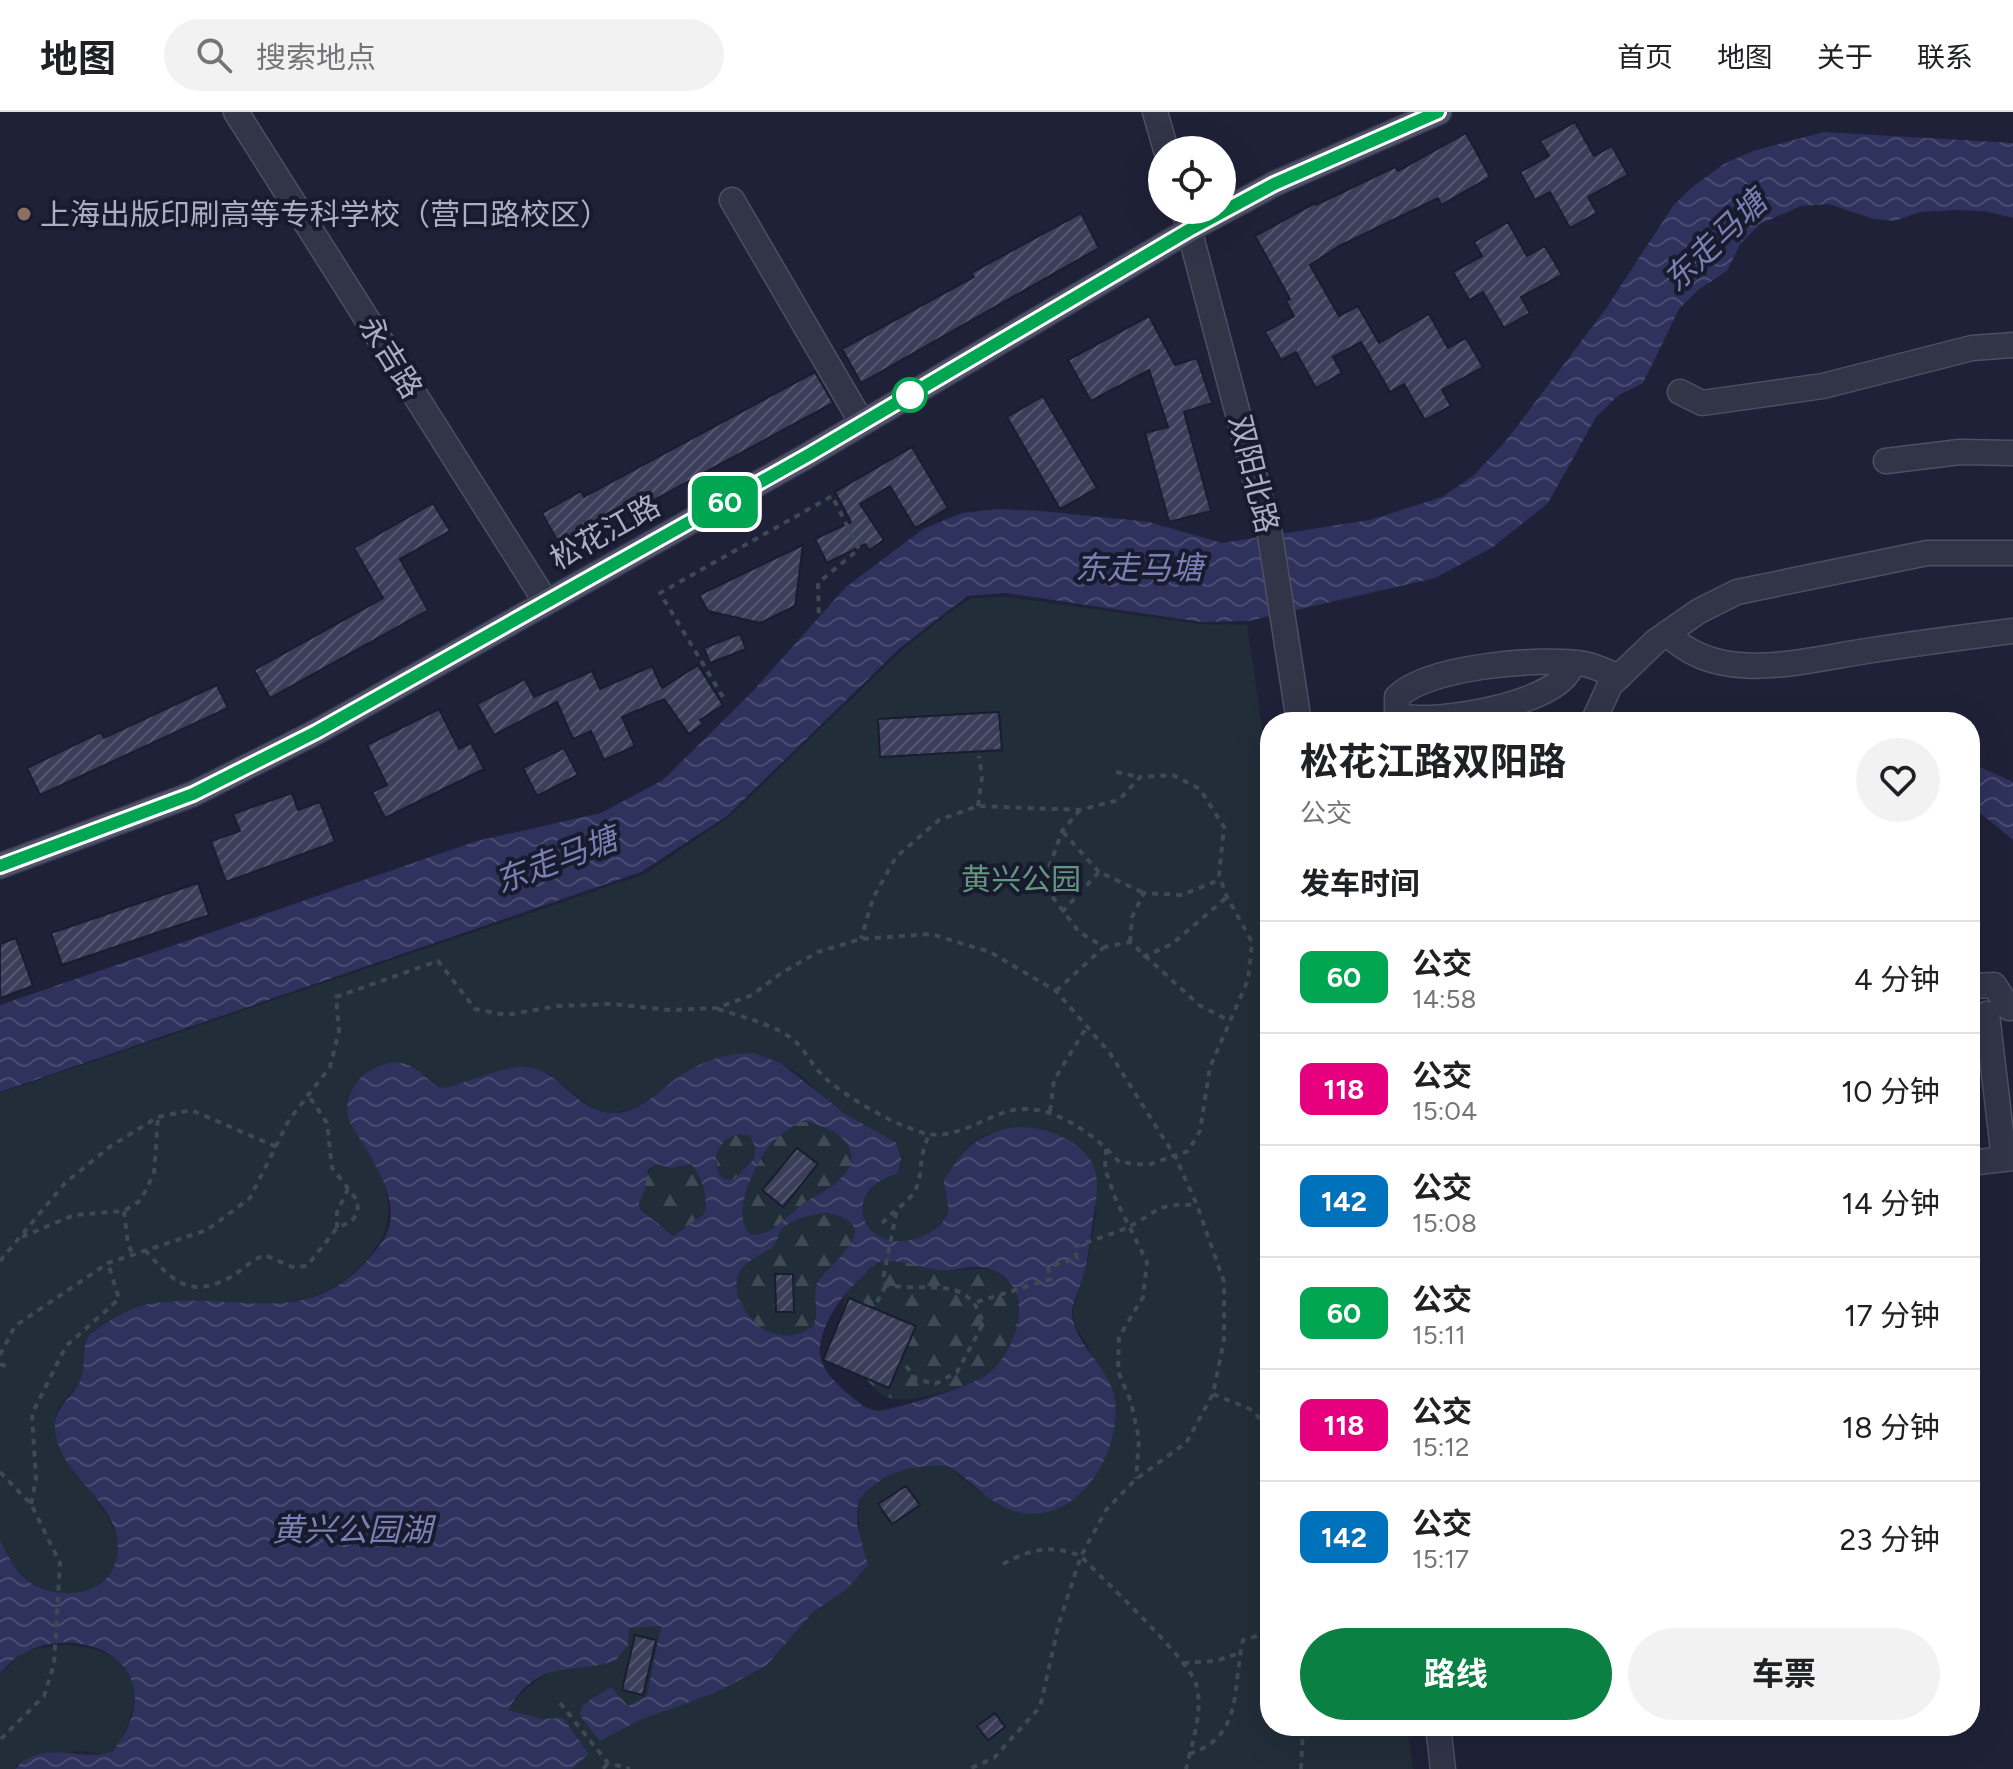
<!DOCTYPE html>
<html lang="zh">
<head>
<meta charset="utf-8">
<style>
	body { margin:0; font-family:Figtree,"Noto Sans SC",sans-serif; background:#f2f2f2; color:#202124; height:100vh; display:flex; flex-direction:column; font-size:30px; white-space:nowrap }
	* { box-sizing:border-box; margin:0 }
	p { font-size:26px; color:#757577 }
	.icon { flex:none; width:44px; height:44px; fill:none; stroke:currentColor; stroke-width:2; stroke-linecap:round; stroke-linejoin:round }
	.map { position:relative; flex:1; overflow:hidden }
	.side { position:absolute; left:1260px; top:600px; width:720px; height:1024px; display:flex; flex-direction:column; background:#fff; border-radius:32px; box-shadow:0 8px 32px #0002 }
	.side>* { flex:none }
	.badge { padding:0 16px; border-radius:12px; font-size:28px; line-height:52px }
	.tools { position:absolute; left:1148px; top:24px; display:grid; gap:16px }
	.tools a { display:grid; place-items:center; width:88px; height:88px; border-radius:50%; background:#fff; box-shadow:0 8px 32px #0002; font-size:40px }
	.map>.badge { position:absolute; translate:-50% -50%; box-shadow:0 0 0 4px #fff }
	h2 { padding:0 40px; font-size:30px; line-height:72px }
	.round { display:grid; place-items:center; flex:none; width:84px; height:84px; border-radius:42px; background:#f2f2f2 }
	.overview { display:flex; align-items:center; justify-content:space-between; height:136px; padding:0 40px }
	h1 { font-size:38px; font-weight:700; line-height:60px }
	.primary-button { display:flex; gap:16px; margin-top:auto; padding:16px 40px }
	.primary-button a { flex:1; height:92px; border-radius:48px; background:#0b8043; color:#fff; font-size:32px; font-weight:700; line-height:92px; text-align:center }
	.primary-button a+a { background:#f2f2f2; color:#202124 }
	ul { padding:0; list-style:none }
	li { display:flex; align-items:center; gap:24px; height:112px; padding:0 40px; border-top:2px solid #e0e0e0 }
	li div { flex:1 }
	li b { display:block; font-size:30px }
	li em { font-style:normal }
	li .badge { min-width:88px; font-weight:700; text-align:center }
	header { display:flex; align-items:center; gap:48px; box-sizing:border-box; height:112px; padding:0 40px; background:#fff; border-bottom:2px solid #e0e0e0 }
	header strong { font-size:38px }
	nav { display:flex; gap:44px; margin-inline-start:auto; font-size:28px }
	.search { width:560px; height:72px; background:#f2f2f2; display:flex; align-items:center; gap:20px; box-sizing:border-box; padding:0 28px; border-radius:44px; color:#757577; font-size:30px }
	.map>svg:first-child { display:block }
	.forest { fill:url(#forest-firs) }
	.green { fill:#212e39 }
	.water { fill:url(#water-waves); fill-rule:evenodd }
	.building { fill:url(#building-hatch); stroke:#1a1c2f; stroke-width:2 }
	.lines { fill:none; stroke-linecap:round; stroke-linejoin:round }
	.minor-casing { stroke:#4d4f63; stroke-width:27 }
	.major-casing { stroke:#393b4f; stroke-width:27 }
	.path { stroke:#3b4a53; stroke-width:4; stroke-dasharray:6 6; stroke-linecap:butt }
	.minor { stroke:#323448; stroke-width:24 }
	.major { stroke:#505269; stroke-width:24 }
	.line-casing { stroke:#fff; stroke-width:18 }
	.line { stroke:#00a651; stroke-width:12 }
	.education-dot { fill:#8d6e63; stroke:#181a2d; stroke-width:3 }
	.stop-dot { fill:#fff; stroke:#00a651; stroke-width:4 }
	.labels { text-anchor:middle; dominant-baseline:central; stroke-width:8; stroke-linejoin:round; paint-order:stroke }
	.poi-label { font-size:30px; fill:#acaec5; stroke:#181a2d; text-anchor:start }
	.street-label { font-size:30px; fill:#acaec5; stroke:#181a2d }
	.park-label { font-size:30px; fill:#63977f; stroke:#181a2d }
	.water-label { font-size:32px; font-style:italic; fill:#7a80b4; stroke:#181a2d }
</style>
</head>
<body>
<header>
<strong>地图</strong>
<div class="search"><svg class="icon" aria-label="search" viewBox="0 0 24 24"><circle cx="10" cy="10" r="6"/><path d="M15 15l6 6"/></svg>搜索地点</div>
<nav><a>首页</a><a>地图</a><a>关于</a><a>联系</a></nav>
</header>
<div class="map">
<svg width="2013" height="1657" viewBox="0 0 2013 1657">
	<defs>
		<pattern id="forest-firs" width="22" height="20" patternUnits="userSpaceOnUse" patternTransform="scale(2)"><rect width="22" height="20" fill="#212e39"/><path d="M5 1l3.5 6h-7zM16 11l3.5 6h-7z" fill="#3f4a54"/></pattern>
		<pattern id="water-waves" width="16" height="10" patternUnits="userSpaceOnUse" patternTransform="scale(2)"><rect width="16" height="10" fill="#2e325c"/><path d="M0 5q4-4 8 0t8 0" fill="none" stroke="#4a4d72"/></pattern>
		<pattern id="building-hatch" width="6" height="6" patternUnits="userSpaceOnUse" patternTransform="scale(2)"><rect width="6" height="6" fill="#3a3e58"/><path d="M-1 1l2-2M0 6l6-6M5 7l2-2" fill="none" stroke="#54576e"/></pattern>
	</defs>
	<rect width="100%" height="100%" fill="#1f2138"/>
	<!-- forest -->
	<path class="forest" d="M801,1009c29,6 72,24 38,59 -11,10 -25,16 -36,24 -16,11 -32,34 -53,30 -20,-19 5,-71 20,-89 9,-10 20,-17 31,-24z
		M738,1022l12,2 5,11 -1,12 -20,22 -11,-2c-13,-17 -6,-39 15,-45z
		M656,1052l15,4 20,-4c10,11 20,38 12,51l-30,21 -33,-28c-2,-13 5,-36 16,-44z
		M825,1101c68,9 -2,56 -8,70 -5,14 3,30 -4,43 -30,21 -58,5 -73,-24 -13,-37 9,-37 30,-53 7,-6 7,-15 13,-21 10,-10 29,-13 42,-15z
		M883,1149c19,-1 35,4 54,9 22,5 43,-9 65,6 32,22 12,81 -16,99 -20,12 -84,34 -105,19 -6,-4 -11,-12 -17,-17 -24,-25 -25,-58 -17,-91 13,-7 22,-23 36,-25z"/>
	<!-- green -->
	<path class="green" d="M1008,485l192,27 47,1 23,155v946h137l6,43h-841l17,-15 -26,-36 -21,1 -34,-9c29,-44 73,-47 120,-65l1,-17 33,-2 -14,70 -21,10 -16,-19 -29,18 18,36 42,-22 71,-25 53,-28 47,-54 32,-21 14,-58 -1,-32c24,-29 54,-37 90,-35l34,28 128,-48 6,-36 -27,-62 -16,-26v-13l15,-50 9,-51 -103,-75c-26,5 -36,26 -50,47 0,10 4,20 4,30 0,10 -11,18 -19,23 -62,33 -97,-40 -32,-59l-40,-52 -32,-22 -23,-24 -21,-13 -28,-10 -96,42 -18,12 -23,6 -21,-3 -46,-36 -24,-7 -85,21 -30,-24 -15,-2 -43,64c21,20 38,61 36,88 -2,22 -10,32 -24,48 -55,64 -140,36 -214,42 -20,2 -44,20 -60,30 -10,14 -3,33 -10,47 -7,14 -26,23 -24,40 1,12 9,37 16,46 20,31 73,79 30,115 -15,14 -39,13 -58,7 -22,-7 -34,-28 -44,-48v-448l645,-219 85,-58 174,-168 49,-38 18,-12z
		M67,1533c53,3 85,30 58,85 -4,10 -8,19 -18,24l-31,-3 -59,14 -2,4h-15v-95l26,-24z"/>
	<!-- water -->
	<path class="water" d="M1824,20l189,11v75l-28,-7 -27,-1 -38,2 -25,9 -21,-2 -45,-15 -28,2 -41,18 -20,20 -13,27 -29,19 -19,19 -36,74 -24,12 -23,22 -48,86 -55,44 -58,31 -187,43 -47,1 -195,-29 -39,3 -67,52 -173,168 -86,56 -641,220v-87l477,-164 124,-28 62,-33 89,-88 94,-105 77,-58 39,-16 36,-4 44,2 107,11 73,21 148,-23 72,-23 31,-21 32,-34 100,-132 68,-104 18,-18 33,-24 29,-13z
		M1970,636l10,19 33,15v58l-34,-28h-9z
		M753,941l28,10 64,51 51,29 5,16 -4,15c-64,17 -31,92 32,59 8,-5 19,-13 19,-23 0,-10 -4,-20 -4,-30 19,-29 24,-38 57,-50 19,-6 41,-2 59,6 47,23 38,48 32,91 -3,18 -4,35 -10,53 -4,13 -13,28 -9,41 7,27 34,46 41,74 11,53 -35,132 -96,117 -29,-7 -45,-31 -70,-46 -36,-2 -67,6 -90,35l-1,23 11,41 -23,26 -32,21 -47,54 -53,28 -71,25 -42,22 -20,-25 2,-11 29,-18 17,19 19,-10 14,-70 -32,2 -1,17 -13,16c-47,14 -76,-3 -107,49l34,9 21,-1 26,36 -17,15h-557c29,-33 70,-5 98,-18 75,-98 -64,-144 -113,-77v-133c8,15 15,30 28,40 29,21 83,16 89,-25 9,-52 -60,-79 -62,-128 0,-23 16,-28 25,-47 7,-15 0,-33 10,-47 16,-11 39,-27 59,-30 93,-15 164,34 233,-62 26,-37 -12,-85 -30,-116 -12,-19 1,-48 20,-56 11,-6 22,-10 34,-6 13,3 22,18 34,24 26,-3 59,-22 84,-21 37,1 52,47 91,46 24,-1 40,-18 58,-32 24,-18 50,-28 80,-28zM801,1009c30,5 71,25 38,59 -10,10 -25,16 -36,24 -16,11 -32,34 -53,30 -20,-19 5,-71 20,-89 9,-10 20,-17 31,-24zM738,1022l12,2 5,11 -1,12 -20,21 -11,-1c-14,-17 -6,-39 15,-45zM656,1052l15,4 20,-4c10,11 20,38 12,51l-30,21 -33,-27 -1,-6 6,-13 3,-20zM825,1101c68,9 -2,56 -8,70 -5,14 3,29 -4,43 -30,21 -58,5 -73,-24 -12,-35 8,-38 30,-53 8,-5 7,-15 13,-21 10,-10 29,-13 42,-15zM883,1149c20,-1 35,5 54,9 16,3 33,-6 49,-2 52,14 34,79 3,105 -15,13 -90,35 -111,38 -14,-2 -20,-9 -31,-18 -10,-9 -23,-21 -26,-34 -7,-25 21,-66 39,-80 9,-8 10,-16 23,-18z"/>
	<!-- building -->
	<path class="building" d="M1575,10l19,34 18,-10 16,29 -40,22 9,16 -27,15 -20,-36 -15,8 -15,-28 29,-16 -9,-15z
		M1466,21l24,44 -49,28 -3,-7 -99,48 -29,19 29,51 19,-10 21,37 50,-29 19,34 18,-10 17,29 -41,23 9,16 -26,14 -21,-36 -14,8 -29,-50 -28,15 9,16 -26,15 -20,-36 -15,8 -16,-28 29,-16 -8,-15 4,-2 -35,-63 60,-33 1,2 79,-38 3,4z
		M1081,101l18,35 -238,135 -19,-34 132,-72 -3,-4z
		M1508,110l19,34 18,-10 17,29 -41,22 9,16 -26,15 -21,-36 -14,8 -16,-28 29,-16 -8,-14z
		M1149,204l26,49 22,-7 15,45 -28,9 27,99 -42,11 -24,-89 23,-6 -19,-57 -58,31 -23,-41z
		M815,260l18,31 -227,123 -3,-6 -44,24 -17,-31 39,-22 3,6z
		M1043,284l54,92 -37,21 -53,-92z
		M912,335l36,61 -33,20 -25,-42 -30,18 24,36 -15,10 -4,-6 -38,19 -12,-24 36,-17 -16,-30z
		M433,391l17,28 -50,28 28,51 -158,88 -16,-28 129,-72 -29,-50z
		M803,433l-8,61 -35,17 -52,-12 -9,-16z
		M740,522l6,15 -36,14 -6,-15z
		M698,553l25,40 -23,15 3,4 -14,10 -25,-35 -42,18 13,29 -31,14 -13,-29 -18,8 -16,-37 -63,33 -17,-31 48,-25 9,18 58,-26 8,18 52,-23 10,22z
		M217,573l11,23 -188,87 -13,-27 74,-36 3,6z
		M439,597l20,40 12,-6 13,26 -99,49 -13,-26 15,-7 -20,-40z
		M999,600l3,38 -122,7 -2,-38z
		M564,636l14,27 -41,21 -14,-28z
		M292,681l6,17 22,-8 15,40 -109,40 -15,-41 29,-10 -7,-17z
		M198,771l11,32 -147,50 -11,-32z
		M16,826l17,48 -33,12v-54z
		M797,1036l21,16 -35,43 -21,-17z
		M775,1162h18l1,38h-18z
		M849,1186l67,28 -27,62 -66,-28z
		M906,1374l14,19 -28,19 -14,-20z
		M635,1523l21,5 -13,55 -21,-5z
		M995,1601l10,14 -17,13 -11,-14z"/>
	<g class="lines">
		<!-- minor casing -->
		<g class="minor-casing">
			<path id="minor" d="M236,0l310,490
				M1155,0l11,38
				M732,88l130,223
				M1184,98l86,325 29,187
				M1680,280l22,11 121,-17 149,-38 41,-3
				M1886,349l74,-9 53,1
				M1667,521c52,55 141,26 206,17 46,-7 93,-13 140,-19
				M1572,551c-6,40 -137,62 -170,53l-5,-6v-13c31,-31 144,-40 187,-33 12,2 23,8 35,13
				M1593,610l17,-37 46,-44 43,-30 38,-19 190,-39h86
				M1970,874l24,-1 15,23
				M1987,902l17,145
				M1970,1051l43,-5
				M1438,1614l5,43"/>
		</g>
		<!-- major casing -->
		<g class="major-casing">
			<path id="major" d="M0,754l193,-72 123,-62 489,-275 384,-227 85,-46 165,-72"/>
		</g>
		<!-- path -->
		<path class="path" d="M723,585l-63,-104 172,-97 27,53 -41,34 1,35
			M1116,660l24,5
			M978,694l4,-29 -3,-21
			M1080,698l-18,21 -12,34 1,30 28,37 25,15 26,-5 69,63 29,15
			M1063,720l36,40
			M1062,800l37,-40 45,21
			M1130,830l2,-25 12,-24 38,2 39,-16
			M1143,845l29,-13 55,-47
			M1056,879l48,-44
			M718,897c25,8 51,14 73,29 13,9 20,26 31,37 21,21 77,53 106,59 27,5 56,-16 81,-23 39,-11 86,23 110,51l29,3 40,-14 12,-20 10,-64 38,-87 4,-38 -25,-45 -8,-22 5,-48 -24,-38 -27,-14 -33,2 -21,23 -39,10 -102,-4 -39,14 -43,37 -23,41 -12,41
			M1050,999l4,-31 32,-52
			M1106,1037l-1,20 11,31 31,62 -4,35 -24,40 -1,34 13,31 8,37 -3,40
			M124,1099l4,34 5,9
			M882,1111l13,-12
			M337,1116v-16l11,-23
			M22,1125l52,-22 50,-4 17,-11 13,-27 4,-56
			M145,1138c25,28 42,49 82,29 14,-7 23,-19 38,-24l27,12 15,-1 30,-38 15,-7 6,-9 -1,-12 -25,-32 -5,-45 -20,-30
			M0,1149l65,-78 46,-37 47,-29 33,-7 86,37
			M877,1190l9,-17
			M977,1190l74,-23 -3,-12 29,-9 -3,-11c18,-7 37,-12 54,-20 33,-16 26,-24 69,-22
			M0,1243l15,-29 93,-63 99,-33 43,-32 39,-78 41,-53 9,-36 -3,-34 102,-36 37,48 31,6 52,-9 54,-2 58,6 47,-2 35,-13 28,-21 38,-22 43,-13 70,-5 59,18 66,39 53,61 67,106 21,47 27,77v58l-11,54 -27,49 -50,36 -30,31 -25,46 -22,67 -19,84 -46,51 -25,11
			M0,1252l10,4
			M906,1254l10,13 19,5 22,-12 26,-48c-13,-51 -54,-31 -97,-39l-3,-6 14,-70c34,-24 16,-41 32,-74
			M1213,1282l37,15 20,19
			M0,1360l31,32 29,59 -6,101 -10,32 -44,44
			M31,1392l5,-24 -4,-66 34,-68 53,-47 -11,-36
			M1003,1452c28,-15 47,-20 78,-8 22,24 107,102 115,128 8,26 -4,59 -10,85
			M1270,1504v14
			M1183,1551l32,-2 25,-8
			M560,1591l48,60 22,6
			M1189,1642c55,-17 43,-66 54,-114l14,-4 13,8
			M603,1657l5,-6
			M1301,1657l2,-43"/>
		<!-- minor -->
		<use href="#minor" class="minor"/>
		<!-- major -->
		<use href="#major" class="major"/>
	</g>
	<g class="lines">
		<!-- line casing -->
		<g class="line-casing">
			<path id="line" d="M0,754l193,-72 123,-62 494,-278 379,-224 85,-46 164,-72"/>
		</g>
		<!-- line -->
		<use href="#line" class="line"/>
	</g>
	<!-- markers -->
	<circle class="education-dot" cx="24" cy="102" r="8"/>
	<circle class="stop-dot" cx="910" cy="283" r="16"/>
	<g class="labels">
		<!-- poi labels -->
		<g class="poi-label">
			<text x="40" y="102">上海出版印刷高等专科学校（营口路校区）</text>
		</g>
		<!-- street labels -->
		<g class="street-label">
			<text transform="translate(391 245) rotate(58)">永吉路</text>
			<text transform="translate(1254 362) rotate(76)">双阳北路</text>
			<text transform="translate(605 420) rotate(-29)">松花江路</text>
		</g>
		<!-- park labels -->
		<g class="park-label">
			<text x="1021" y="767">黄兴公园</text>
		</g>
		<!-- water labels -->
		<g class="water-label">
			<text transform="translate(1715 129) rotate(-44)">东走马塘</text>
			<text x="1139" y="456">东走马塘</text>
			<text transform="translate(556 748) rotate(-21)">东走马塘</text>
			<text x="352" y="1418">黄兴公园湖</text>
		</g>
	</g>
</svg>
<div class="tools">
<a><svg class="icon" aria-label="locate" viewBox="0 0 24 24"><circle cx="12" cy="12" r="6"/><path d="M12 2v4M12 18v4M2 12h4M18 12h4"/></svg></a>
</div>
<b class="badge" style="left:725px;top:390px;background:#00a651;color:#fff">60</b>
<section class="side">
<div class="overview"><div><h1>松花江路双阳路</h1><p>公交</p></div><a class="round"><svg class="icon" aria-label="heart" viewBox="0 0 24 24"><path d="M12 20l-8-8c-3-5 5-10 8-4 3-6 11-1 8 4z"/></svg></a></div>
<h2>发车时间</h2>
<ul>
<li><span class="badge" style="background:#00a651;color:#fff">60</span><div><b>公交</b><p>14:58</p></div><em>4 分钟</em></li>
<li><span class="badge" style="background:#e6007e;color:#fff">118</span><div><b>公交</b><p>15:04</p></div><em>10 分钟</em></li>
<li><span class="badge" style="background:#0072bc;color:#fff">142</span><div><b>公交</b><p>15:08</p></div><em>14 分钟</em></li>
<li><span class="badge" style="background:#00a651;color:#fff">60</span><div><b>公交</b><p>15:11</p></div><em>17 分钟</em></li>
<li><span class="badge" style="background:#e6007e;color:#fff">118</span><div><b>公交</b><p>15:12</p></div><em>18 分钟</em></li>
<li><span class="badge" style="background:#0072bc;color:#fff">142</span><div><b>公交</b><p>15:17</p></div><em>23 分钟</em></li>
</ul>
<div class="primary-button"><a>路线</a><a>车票</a></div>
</section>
</div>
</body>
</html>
